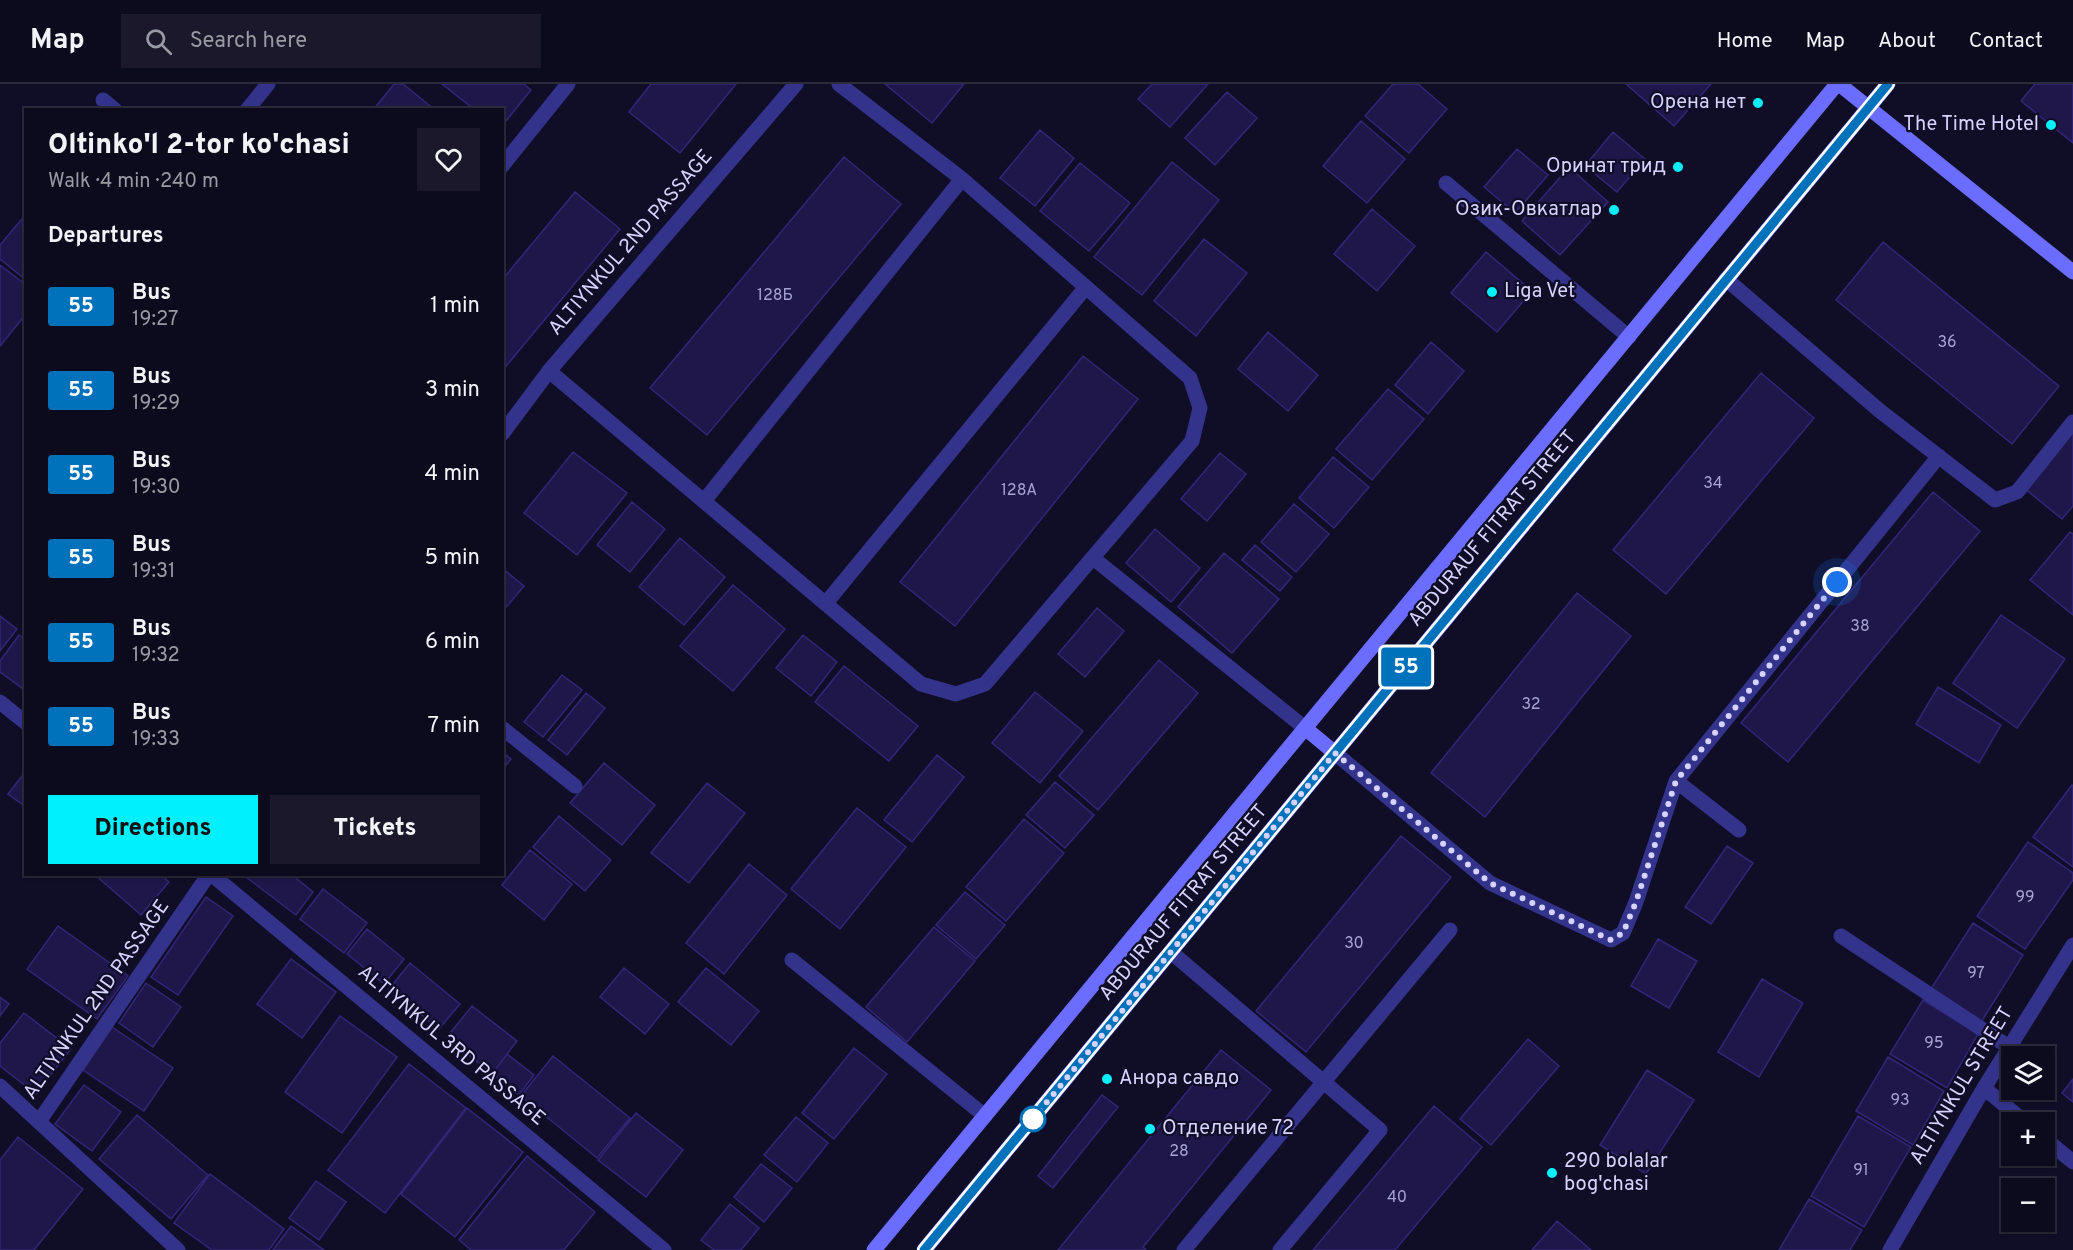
<!DOCTYPE html>
<html lang="en">
<head>
<meta charset="utf-8">
<style>
	body { margin:0; font-family:Overpass,sans-serif; background:#1a182a; color:#f1f3f6; height:100vh; display:flex; flex-direction:column; font-size:22px; white-space:nowrap }
	* { box-sizing:border-box; margin:0 }
	p { font-size:20px; color:#9a9aa4 }
	.icon { flex:none; width:33px; height:33px; fill:none; stroke:currentColor; stroke-width:2; stroke-linecap:round; stroke-linejoin:round }
	.map { position:relative; flex:1; overflow:hidden }
	.details { position:absolute; left:24px; top:24px; width:480px; height:768px; display:flex; flex-direction:column; background:#0c0a1d; border-radius:0px; box-shadow:0 2px 4px #0004,0 0 0 2px #2c2b3b }
	.details>* { flex:none }
	.badge { padding:0 12px; border-radius:4px; font-size:21px; line-height:39px }
	.fabs { position:absolute; left:2001px; top:962px; display:grid; gap:12px }
	.fabs a { display:grid; place-items:center; width:54px; height:54px; border-radius:0px; background:#0c0a1d; box-shadow:0 2px 4px #0004,0 0 0 2px #2c2b3b; font-size:30px }
	.you { position:absolute; width:30px; height:30px; margin:-15px; border:4px solid #fff; border-radius:50%; background:#1a73e8; box-shadow:0 0 0 9px #1a73e833 }
	.map>.badge { position:absolute; translate:-50% -50%; box-shadow:0 0 0 3px #fff }
	h2 { padding:0 24px; font-size:22px; line-height:54px }
	.round { display:grid; place-items:center; flex:none; width:63px; height:63px; border-radius:0px; background:#1a182a }
	.overview { display:flex; align-items:center; justify-content:space-between; height:102px; padding:0 24px }
	h1 { font-size:28px; font-weight:800; line-height:45px }
	.action { display:flex; gap:12px; margin-top:auto; padding:12px 24px }
	.action a { flex:1; height:69px; border-radius:0px; background:#00f0fe; color:#111; font-size:24px; font-weight:800; line-height:69px; text-align:center }
	.action a+a { background:#1a182a; color:#f1f3f6 }
	ul { padding:0; list-style:none }
	li { display:flex; align-items:center; gap:18px; height:84px; padding:0 24px }
	li div { flex:1 }
	li b { display:block; font-size:22px }
	li em { font-style:normal }
	li .badge { min-width:66px; font-weight:700; text-align:center }
	header { display:flex; align-items:center; gap:36px; box-sizing:border-box; height:84px; padding:0 30px; background:#0c0a1d; border-bottom:2px solid #2c2b3b }
	header strong { font-size:28px }
	nav { display:flex; gap:33px; margin-inline-start:auto; font-size:21px }
	.search { width:420px; height:54px; background:#1a182a; display:flex; align-items:center; gap:15px; box-sizing:border-box; padding:0 21px; border-radius:0px; color:#9a9aa4; font-size:22px }
	.map>svg:first-child { display:block }
	.building { fill:#1f174a; stroke:#332679; stroke-width:1.5 }
	.lines { fill:none; stroke-linecap:round; stroke-linejoin:round }
	.lane { stroke:#33338b; stroke-width:15 }
	.street { stroke:#33338b; stroke-width:15 }
	.secondary { stroke:#6a6dff; stroke-width:15 }
	.line-casing { stroke:#fff; stroke-width:14 }
	.line { stroke:#0072bc; stroke-width:9 }
	.walk { stroke:#d6d3ff; stroke-width:6; stroke-dasharray:0 10.8 }
	.poi-dot { fill:#00f0fe; stroke:#100d27; stroke-width:2 }
	.stop-dot { fill:#fff; stroke:#0072bc; stroke-width:3 }
	.labels { text-anchor:middle; dominant-baseline:central; stroke-width:4.5; stroke-linejoin:round; paint-order:stroke }
	.number-label { font-size:16px; fill:#a8a4d2 }
	.poi-label { font-size:20px; fill:#d6d3ff; stroke:#100d27; text-anchor:end }
	.street-label { font-size:20px; fill:#d6d3ff; stroke:#100d27 }
</style>
</head>
<body>
<header>
<strong>Map</strong>
<div class="search"><svg class="icon" aria-label="search" viewBox="0 0 24 24"><circle cx="10" cy="10" r="6"/><path d="M15 15l6 6"/></svg>Search here</div>
<nav><a>Home</a><a>Map</a><a>About</a><a>Contact</a></nav>
</header>
<div class="map">
<svg width="2073" height="1166" viewBox="0 0 2073 1166">
	<rect width="100%" height="100%" fill="#100d27"/>
	<!-- building -->
	<path class="building" d="M394,0h9l32,26h-62z
		M442,0h82l7,6 -29,36v-16h-27z
		M651,0h85l-56,69 -51,-41z
		M885,0h79l-32,39z
		M1152,0h56l-38,43 -32,-28z
		M1393,0h25l29,25 -38,44 -44,-37z
		M1626,0h85l-37,42z
		M2035,0h38v59l-52,-42z
		M1227,8l30,26 -42,47 -30,-27z
		M1361,37l44,38 -38,44 -44,-37z
		M1040,46l34,28 -39,48 -35,-28z
		M1613,48l32,27 -28,33 -32,-26z
		M1517,65l31,26 -33,38 -31,-26z
		M844,73l57,47 -194,231 -57,-47z
		M1172,78l47,38 -77,95 -48,-38z
		M1080,79l50,40 -41,48 -49,-40z
		M1569,83l39,35 -48,53 -38,-34z
		M575,108l45,37 -118,142v-91z
		M1372,125l43,37 -38,45 -43,-37z
		M26,130v66l-26,-21v-14z
		M1204,155l43,34 -51,63 -42,-35z
		M1883,158l176,144 -47,58 -176,-144z
		M1486,168l46,39 -35,41 -46,-39z
		M0,181l26,20v29l-26,32z
		M1268,248l50,43 -30,36 -50,-42z
		M1431,258l33,29 -36,43 -33,-29z
		M1083,272l55,43 -183,227 -55,-44z
		M1761,289l53,45 -148,176 -53,-44z
		M1388,305l36,30 -52,61 -36,-31z
		M2073,344v78l-11,13 -38,-31z
		M573,368l54,41 -50,62 -53,-42z
		M1220,369l26,21 -39,47 -26,-22z
		M1333,373l36,30 -35,41 -35,-30z
		M1933,408l47,39 -192,231 -47,-39z
		M632,418l33,27 -35,43 -33,-27z
		M1294,420l35,30 -33,38 -35,-30z
		M1155,445l45,39 -29,34 -45,-39z
		M2070,448l3,2v81l-43,-35z
		M680,454l45,39 -41,48 -45,-38z
		M1255,461l37,32 -12,14 -38,-31z
		M1224,469l55,46 -47,54 -54,-46z
		M502,484l22,18 -22,26z
		M733,501l52,44 -52,62 -53,-45z
		M1577,509l54,43 -146,181 -54,-44z
		M1097,524l27,23 -39,46 -27,-23z
		M2001,531l64,44 -48,69 -64,-45z
		M0,532l17,13 -17,22z
		M19,551l7,5v51l-26,-19v-11z
		M803,551l34,27 -26,34 -35,-28z
		M1159,576l39,33 -100,117 -39,-34z
		M844,582l74,60 -29,35 -74,-59z
		M562,591l20,15 -39,47 -19,-15z
		M1938,603l63,38 -22,38 -63,-39z
		M1035,608l48,39 -43,52 -48,-40z
		M586,609l19,15 -38,47 -19,-15z
		M502,668l9,7 -9,11z
		M937,671l27,22 -52,65 -28,-22z
		M604,679l51,42 -33,40 -52,-42z
		M26,687v36l-18,-13z
		M1055,698l39,33 -29,33 -39,-33z
		M707,699l38,30 -56,70 -38,-30z
		M2072,701l1,1v81l-40,-30z
		M857,724l49,39 -66,82 -49,-40z
		M559,732l52,44 -26,31 -52,-44z
		M1024,735l40,34 -58,68 -40,-34z
		M1401,752l50,41 -145,175 -50,-41z
		M2028,758l45,31v7l-48,69 -48,-33z
		M1727,762l26,17 -42,61 -26,-17z
		M530,766l42,34 -28,36 -42,-35z
		M749,780l38,31 -63,79 -38,-31z
		M94,790h66l9,8 -28,33z
		M242,790h49l22,18 -17,23z
		M323,805l44,34 -23,30 -44,-34z
		M965,808l40,33 -29,34 -40,-34z
		M206,813l27,19 -55,79 -27,-18z
		M1973,839l50,32 -43,69 -51,-32z
		M58,842l70,50 -31,43 -70,-50z
		M934,843l41,34 -68,81 -41,-35z
		M367,845l37,30 -20,25 -37,-30z
		M1658,855l39,22 -28,47 -38,-22z
		M291,875l45,33 -34,46 -45,-34z
		M410,879l50,41 -21,25 -50,-40z
		M624,884l45,36 -24,30 -45,-37z
		M706,884l53,43 -28,34 -53,-43z
		M1762,895l41,24 -44,74 -41,-25z
		M146,899l35,24 -28,40 -34,-24z
		M0,913l9,7 -9,12z
		M1923,916l55,34 -31,54 -57,-34z
		M472,922l45,35 -25,33 -45,-37z
		M24,929l47,36 -35,45 -36,-28v-23z
		M340,932l57,41 -55,76 -57,-41z
		M112,943l61,41 -29,43 -61,-41z
		M1528,955l31,27 -68,79 -31,-26z
		M854,964l33,26 -53,65 -32,-26z
		M1221,966l50,40 -128,157 3,3h-88z
		M507,970l27,21 -15,20 -27,-21z
		M553,972l77,62 -33,40 -76,-62z
		M1888,973l56,34 -31,54 -57,-34z
		M409,980l57,44 -81,105 -57,-43z
		M1647,986l47,30 -48,74 -46,-29z
		M2073,995v23l-11,-9z
		M84,1001l37,27 -29,39 -37,-27z
		M1102,1011l16,12 -65,81 -15,-12z
		M1434,1022l48,41 -87,103h-82z
		M467,1024l56,44 -68,85 -54,-43z
		M636,1029l47,37 -37,47 -48,-37z
		M137,1031l71,60 -37,44 -72,-60z
		M1858,1032l53,31 -47,80 -53,-31z
		M796,1033l32,26 -31,39 -33,-27z
		M18,1053l65,52 -49,61h-34v-90z
		M527,1072l68,56 -31,38h-93l-12,-10z
		M761,1080l31,24 -28,34 -30,-25z
		M210,1090l74,55 -15,21h-57l-38,-27z
		M316,1097l30,21 -27,38 -30,-22z
		M1809,1115l53,31 -12,20h-71z
		M730,1120l29,24 -18,22h-27l-13,-10z
		M1557,1137l34,29h-59z
		M291,1142l33,24h-51z"/>
	<g class="lines">
		<!-- lane -->
		<path class="lane" d="M103,16l12,10
			M247,26l21,-26
			M502,82l66,-82
			M1446,99l183,154
			M1726,195l154,132 115,89 22,-8 56,-70
			M549,287l372,313 35,10 29,-10 207,-243 8,-33 -10,-30 -228,-199 -123,-95
			M704,417l258,-322
			M1093,474l212,170
			M826,519l260,-316
			M502,644l73,58
			M1335,669l155,130 121,57 12,-7 13,-31 40,-121
			M1739,746l-63,-49 263,-325
			M1841,852l168,111
			M1171,868l209,178 -100,120
			M792,876l193,156
			M1184,1166l266,-320"/>
		<!-- street -->
		<path class="street" d="M502,350l47,-63 247,-287
			M0,618l26,21
			M211,790l453,376
			M0,1002l178,164
			M1984,1004l41,34
			M40,1036l169,-246
			M2044,1054l29,24
			M1890,1166l94,-162 89,-143"/>
		<!-- secondary -->
		<path class="secondary" d="M1839,0l234,188
			M1305,644l30,25
			M874,1166l963,-1166
			M924,1166l964,-1166"/>
	</g>
	<g class="lines">
		<!-- line casing -->
		<g class="line-casing">
			<path id="line" d="M924,1166l964,-1166"/>
		</g>
		<!-- line -->
		<use href="#line" class="line"/>
		<!-- walk -->
		<path class="walk" d="M1033,1035l302,-366 155,130 121,57 12,-7 13,-31 40,-121 161,-199"/>
	</g>
	<!-- markers -->
	<g class="poi-dot">
		<circle cx="1758" cy="19" r="6"/>
		<circle cx="2051" cy="41" r="6"/>
		<circle cx="1678" cy="83" r="6"/>
		<circle cx="1614" cy="126" r="6"/>
		<circle cx="1492" cy="208" r="6"/>
		<circle cx="1107" cy="995" r="6"/>
		<circle cx="1150" cy="1045" r="6"/>
		<circle cx="1552" cy="1089" r="6"/>
	</g>
	<circle class="stop-dot" cx="1033" cy="1035" r="12"/>
	<g class="labels">
		<!-- number labels -->
		<g class="number-label">
			<text x="775" y="212">128Б</text>
			<text x="1947" y="259">36</text>
			<text x="1713" y="400">34</text>
			<text x="1019" y="407">128A</text>
			<text x="1860" y="543">38</text>
			<text x="1531" y="621">32</text>
			<text x="2025" y="814">99</text>
			<text x="1354" y="860">30</text>
			<text x="1976" y="890">97</text>
			<text x="1934" y="960">95</text>
			<text x="1900" y="1017">93</text>
			<text x="1179" y="1068">28</text>
			<text x="1861" y="1087">91</text>
			<text x="1397" y="1114">40</text>
		</g>
		<!-- poi labels -->
		<g class="poi-label">
			<text x="1746" y="19">Орена нет</text>
			<text x="2039" y="41">The Time Hotel</text>
			<text x="1666" y="83">Оринат трид</text>
			<text x="1602" y="126">Озик-Овкатлар</text>
			<text x="1504" y="208" text-anchor="start">Liga Vet</text>
			<text x="1119" y="995" text-anchor="start">Анора савдо</text>
			<text x="1162" y="1045" text-anchor="start">Отделение 72</text>
			<text x="1564" y="1078" text-anchor="start">290 bolalar<tspan x="1564" dy="23">bog'chasi</tspan></text>
		</g>
		<!-- street labels -->
		<g class="street-label">
			<text transform="translate(631 159) rotate(-49)">ALTIYNKUL 2ND PASSAGE</text>
			<text transform="translate(1493 445) rotate(-50)">ABDURAUF FITRAT STREET</text>
			<text transform="translate(1184 819) rotate(-50)">ABDURAUF FITRAT STREET</text>
			<text transform="translate(97 916) rotate(-55)">ALTIYNKUL 2ND PASSAGE</text>
			<text transform="translate(451 962) rotate(40)">ALTIYNKUL 3RD PASSAGE</text>
			<text transform="translate(1962 1002) rotate(-59)">ALTIYNKUL STREET</text>
		</g>
	</g>
</svg>
<div class="fabs">
<a><svg class="icon" aria-label="layers" viewBox="0 0 24 24"><path d="M12 4l9 5-9 5-9-5zM3 14l9 5 9-5"/></svg></a>
<a>+</a>
<a>−</a>
</div>
<div class="you" style="left:1837px;top:498px"></div>
<b class="badge" style="left:1406px;top:583px;background:#0072bc;color:#fff">55</b>
<section class="details">
<div class="overview"><div><h1>Oltinko'l 2-tor ko'chasi</h1><p>Walk · 4 min · 240 m</p></div><a class="round"><svg class="icon" aria-label="heart" viewBox="0 0 24 24"><path d="M12 20l-8-8c-3-5 5-10 8-4 3-6 11-1 8 4z"/></svg></a></div>
<h2>Departures</h2>
<ul>
<li><span class="badge" style="background:#0072bc;color:#fff">55</span><div><b>Bus</b><p>19:27</p></div><em>1 min</em></li>
<li><span class="badge" style="background:#0072bc;color:#fff">55</span><div><b>Bus</b><p>19:29</p></div><em>3 min</em></li>
<li><span class="badge" style="background:#0072bc;color:#fff">55</span><div><b>Bus</b><p>19:30</p></div><em>4 min</em></li>
<li><span class="badge" style="background:#0072bc;color:#fff">55</span><div><b>Bus</b><p>19:31</p></div><em>5 min</em></li>
<li><span class="badge" style="background:#0072bc;color:#fff">55</span><div><b>Bus</b><p>19:32</p></div><em>6 min</em></li>
<li><span class="badge" style="background:#0072bc;color:#fff">55</span><div><b>Bus</b><p>19:33</p></div><em>7 min</em></li>
</ul>
<div class="action"><a>Directions</a><a>Tickets</a></div>
</section>
</div>
</body>
</html>
